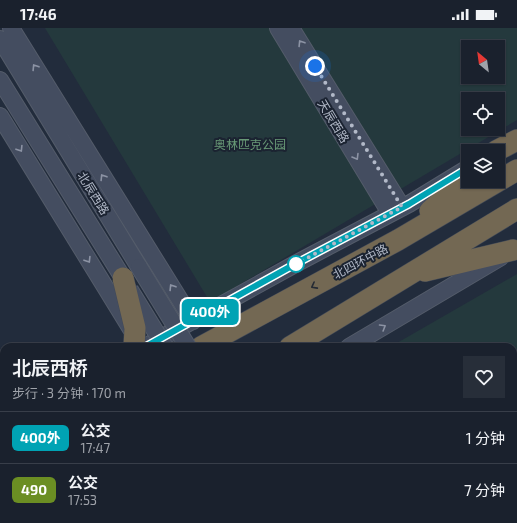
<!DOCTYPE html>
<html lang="zh">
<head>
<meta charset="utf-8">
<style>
	body { margin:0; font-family:"Exo 2","Noto Sans SC",sans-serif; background:#272e39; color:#f1f3f6; height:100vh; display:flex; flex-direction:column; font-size:15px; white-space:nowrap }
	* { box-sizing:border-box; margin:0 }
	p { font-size:13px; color:#9fa3aa }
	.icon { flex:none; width:22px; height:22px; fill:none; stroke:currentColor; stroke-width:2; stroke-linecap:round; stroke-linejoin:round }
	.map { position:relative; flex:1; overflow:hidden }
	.drawer { position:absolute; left:0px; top:315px; width:517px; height:180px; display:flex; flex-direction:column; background:#1a212d; border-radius:12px 12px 0 0; box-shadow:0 1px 3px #0004,0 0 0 1px #383e49 }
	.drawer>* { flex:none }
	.badge { padding:0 8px; border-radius:6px; font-size:14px; line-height:26px }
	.needle { width:26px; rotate:331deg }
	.fabs { position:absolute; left:461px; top:12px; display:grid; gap:8px }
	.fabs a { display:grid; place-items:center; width:44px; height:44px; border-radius:0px; background:#1a212d; box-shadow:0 1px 3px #0004,0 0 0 1px #383e49; font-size:20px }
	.you { position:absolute; width:20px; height:20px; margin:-10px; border:3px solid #fff; border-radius:50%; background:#1a73e8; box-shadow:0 0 0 6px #1a73e833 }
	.map>.badge { position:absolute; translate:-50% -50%; box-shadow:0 0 0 2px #fff }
	.round { display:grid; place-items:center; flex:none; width:42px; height:42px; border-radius:0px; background:#272e39 }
	.headline { display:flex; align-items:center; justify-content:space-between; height:68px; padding:0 12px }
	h1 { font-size:19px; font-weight:600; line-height:30px }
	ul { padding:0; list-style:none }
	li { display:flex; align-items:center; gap:12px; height:52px; padding:0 12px; border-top:1px solid #383e49 }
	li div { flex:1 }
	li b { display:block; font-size:15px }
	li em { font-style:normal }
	li .badge { min-width:44px; font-weight:700; text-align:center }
	.status { display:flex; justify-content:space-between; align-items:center; height:28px; padding:0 20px; background:#1a212d; direction:ltr }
	.status svg { height:11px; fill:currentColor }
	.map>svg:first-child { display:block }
	.green { fill:#24393d; fill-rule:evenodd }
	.water { fill:#364664 }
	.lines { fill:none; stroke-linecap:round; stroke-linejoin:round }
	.secondary-casing { stroke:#545c6a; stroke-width:18 }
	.highway-casing { stroke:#414957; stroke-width:22 }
	.secondary { stroke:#444d60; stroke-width:16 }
	.highway { stroke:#736853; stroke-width:21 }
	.secondary-bridge-casing { stroke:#545c6a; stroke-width:18; stroke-linecap:butt }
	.highway-bridge-casing { stroke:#414957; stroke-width:22; stroke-linecap:butt }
	.secondary-bridge { stroke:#444d60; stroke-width:16 }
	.highway-bridge { stroke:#736853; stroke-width:21 }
	.oneway { stroke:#8c93a4 }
	.oneway2 { stroke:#242a34 }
	.line-casing { stroke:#fff; stroke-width:9 }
	.line { stroke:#00a3b4; stroke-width:6 }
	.walk { stroke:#b2b9c8; stroke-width:4; stroke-dasharray:0 7.2 }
	.stop-dot { fill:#fff; stroke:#00a3b4; stroke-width:2 }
	.labels { text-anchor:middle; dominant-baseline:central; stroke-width:4; stroke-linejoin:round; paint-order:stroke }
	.street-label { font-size:12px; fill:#b2b9c8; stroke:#1b2331 }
	.park-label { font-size:12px; fill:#689976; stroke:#1b2331 }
</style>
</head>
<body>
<div class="status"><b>17:46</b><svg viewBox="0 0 49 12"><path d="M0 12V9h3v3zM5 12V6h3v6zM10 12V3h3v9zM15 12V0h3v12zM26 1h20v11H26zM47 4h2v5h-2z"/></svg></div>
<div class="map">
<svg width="517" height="495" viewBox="0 0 517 495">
	<rect width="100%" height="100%" fill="#222c3c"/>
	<!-- green -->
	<path class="green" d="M45,0h472v92l-307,182zM468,19h30v30h-30zM468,71h30v30h-30z
		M517,246v249h-174l-3,-4h173v-172h-123z"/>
	<!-- water -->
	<path class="water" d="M517,385v30l-4,-2v-26z"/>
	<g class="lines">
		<!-- secondary casing -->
		<g class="secondary-casing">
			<path id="secondary" d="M11,0l182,293
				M278,0l112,185
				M291,0l111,179
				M0,11l139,228
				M0,52l123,198
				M0,88l131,213
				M145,319l152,-84 112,-59 59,-36
				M349,319l152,-90
				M0,407l4,-3
				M250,491l2,4
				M270,491l2,4
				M291,491l2,4
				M310,491l2,4
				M52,495l7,-4"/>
		</g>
		<!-- highway casing -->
		<g class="highway-casing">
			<path id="highway" d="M496,123l21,-11
				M430,183l38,-34
				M425,243l88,-21
				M201,319l197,-107 119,-70
				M290,319l227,-138
				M0,433l4,-2
				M0,463l4,-2
				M0,493l4,-2"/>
		</g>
		<!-- secondary -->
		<use href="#secondary" class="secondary"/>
		<!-- highway -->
		<use href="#highway" class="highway"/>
		<!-- secondary-bridge casing -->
		<g class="secondary-bridge-casing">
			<path id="secondary-bridge" d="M139,239l49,80
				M130,262l35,57"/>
		</g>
		<!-- highway-bridge casing -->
		<g class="highway-bridge-casing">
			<path id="highway-bridge" d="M123,250l12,50 -1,19"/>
		</g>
		<!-- secondary-bridge -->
		<use href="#secondary-bridge" class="secondary-bridge"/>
		<!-- highway-bridge -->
		<use href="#highway-bridge" class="highway-bridge"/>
	</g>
	<!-- one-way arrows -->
	<defs><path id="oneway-chevron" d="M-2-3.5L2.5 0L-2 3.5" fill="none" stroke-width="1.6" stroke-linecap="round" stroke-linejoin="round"/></defs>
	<g class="oneway">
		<use href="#oneway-chevron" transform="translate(301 15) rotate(-122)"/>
		<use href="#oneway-chevron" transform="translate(35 39) rotate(-122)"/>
		<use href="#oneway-chevron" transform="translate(20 121) rotate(58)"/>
		<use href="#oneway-chevron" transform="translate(356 129) rotate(59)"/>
		<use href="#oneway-chevron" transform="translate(103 149) rotate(-122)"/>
		<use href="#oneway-chevron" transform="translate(88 232) rotate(58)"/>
		<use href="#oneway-chevron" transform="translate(172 259) rotate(-122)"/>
		<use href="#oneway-chevron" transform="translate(383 299) rotate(-31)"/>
	</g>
	<use class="oneway2" href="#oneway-chevron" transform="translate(314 258) rotate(152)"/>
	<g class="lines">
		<!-- line casing -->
		<g class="line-casing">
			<path id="line" d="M145,319l152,-84 112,-59 59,-36"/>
		</g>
		<!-- line -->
		<use href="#line" class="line"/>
		<!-- walk -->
		<path class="walk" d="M296,236l106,-57 -87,-141"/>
	</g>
	<!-- markers -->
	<circle class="stop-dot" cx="296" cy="236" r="8"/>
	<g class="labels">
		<!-- street labels -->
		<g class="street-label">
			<text transform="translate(334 93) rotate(59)">天辰西路</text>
			<text transform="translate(94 165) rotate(58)">北辰西路</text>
			<text transform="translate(360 233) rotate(-28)">北四环中路</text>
		</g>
		<!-- park labels -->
		<g class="park-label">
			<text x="250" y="116">奥林匹克公园</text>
		</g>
	</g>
</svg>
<div class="fabs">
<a><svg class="needle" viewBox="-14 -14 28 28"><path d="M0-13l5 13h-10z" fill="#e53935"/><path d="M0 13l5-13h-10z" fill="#9fa3aa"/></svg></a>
<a><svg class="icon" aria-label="locate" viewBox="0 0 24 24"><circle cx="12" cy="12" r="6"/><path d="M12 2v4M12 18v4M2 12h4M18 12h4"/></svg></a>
<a><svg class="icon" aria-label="layers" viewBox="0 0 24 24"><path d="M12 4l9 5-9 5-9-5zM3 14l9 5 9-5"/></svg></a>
</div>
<div class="you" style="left:315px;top:38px"></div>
<b class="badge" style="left:210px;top:284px;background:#00a3b4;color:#fff">400外</b>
<section class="drawer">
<div class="headline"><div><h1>北辰西桥</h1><p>步行 · 3 分钟 · 170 m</p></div><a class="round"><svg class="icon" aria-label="heart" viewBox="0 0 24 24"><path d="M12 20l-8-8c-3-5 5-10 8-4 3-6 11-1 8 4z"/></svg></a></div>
<ul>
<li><span class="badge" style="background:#00a3b4;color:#fff">400外</span><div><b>公交</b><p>17:47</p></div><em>1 分钟</em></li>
<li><span class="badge" style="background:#6b8e23;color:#fff">490</span><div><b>公交</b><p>17:53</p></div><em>7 分钟</em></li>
</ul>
</section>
</div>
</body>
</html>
